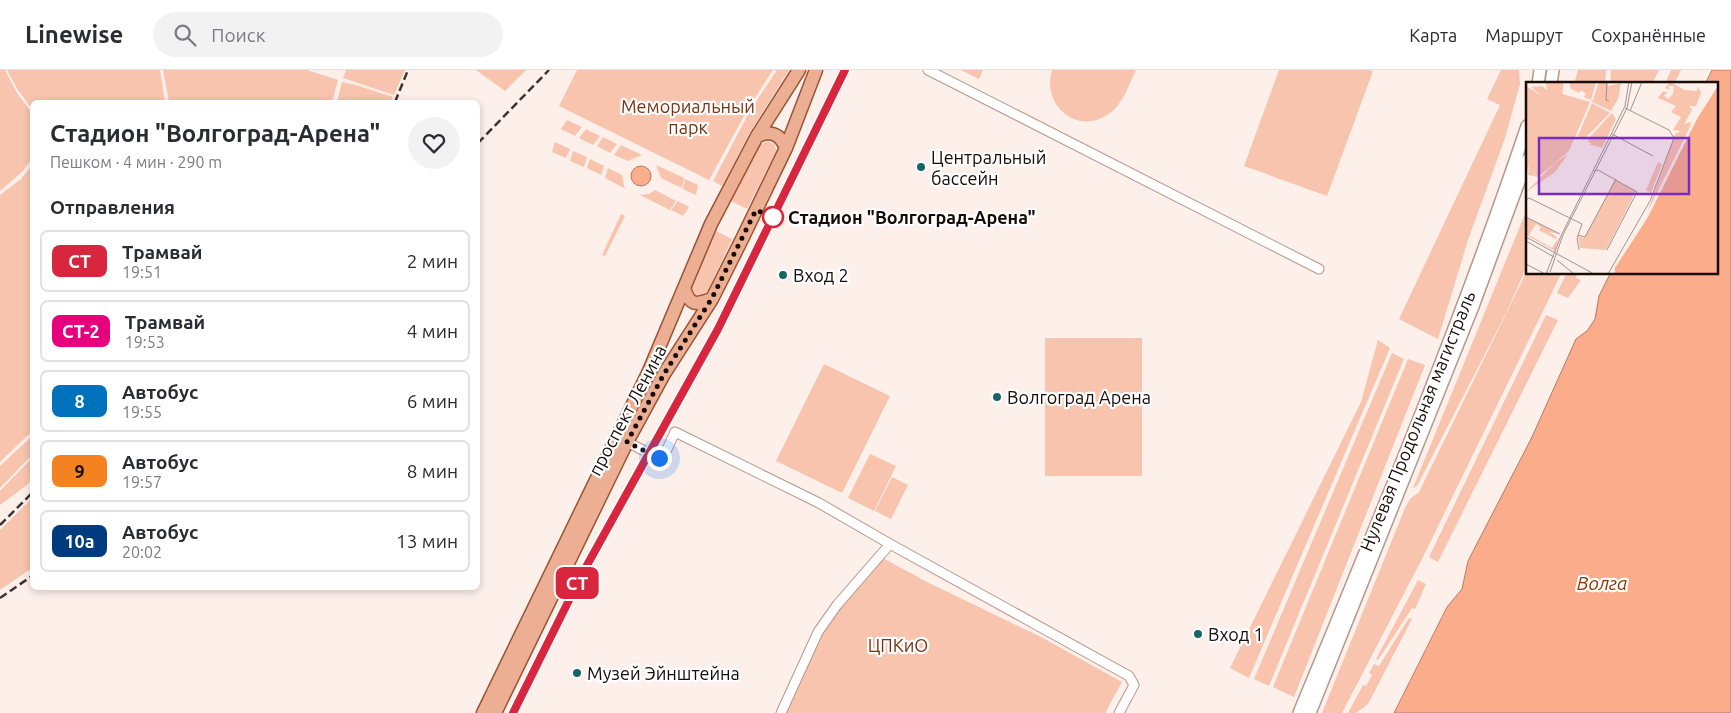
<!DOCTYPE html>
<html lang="ru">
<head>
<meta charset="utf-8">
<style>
	body { margin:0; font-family:Ubuntu,sans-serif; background:#f2f2f3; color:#2b2b33; height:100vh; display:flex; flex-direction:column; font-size:19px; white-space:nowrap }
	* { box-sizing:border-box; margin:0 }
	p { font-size:16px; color:#7c7c81 }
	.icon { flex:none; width:28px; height:28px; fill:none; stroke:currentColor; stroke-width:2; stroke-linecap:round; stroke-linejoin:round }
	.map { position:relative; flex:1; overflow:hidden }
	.drawer { position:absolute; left:30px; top:30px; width:450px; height:490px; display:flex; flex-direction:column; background:#fff; border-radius:8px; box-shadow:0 2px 8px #0003 }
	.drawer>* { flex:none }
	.badge { padding:0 10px; border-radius:8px; font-size:18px; line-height:32px }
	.you { position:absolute; width:25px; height:25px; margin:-12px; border:4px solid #fff; border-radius:50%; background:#1a73e8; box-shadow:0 0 0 8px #1a73e833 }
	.map>.badge { position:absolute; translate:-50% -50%; box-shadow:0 0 0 2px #fff }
	h2 { padding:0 20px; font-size:19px; line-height:45px }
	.round { display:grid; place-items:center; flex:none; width:52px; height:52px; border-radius:26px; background:#f2f2f3 }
	.head { display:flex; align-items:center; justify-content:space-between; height:85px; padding:0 20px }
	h1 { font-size:24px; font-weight:700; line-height:38px }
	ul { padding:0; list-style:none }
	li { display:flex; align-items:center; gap:15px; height:62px; margin:0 10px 8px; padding:0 10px; border:2px solid #e1e1e2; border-radius:8px }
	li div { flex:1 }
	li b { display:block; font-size:19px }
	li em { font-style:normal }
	li .badge { min-width:55px; font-weight:700; text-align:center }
	header { display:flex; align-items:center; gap:30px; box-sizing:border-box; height:70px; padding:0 25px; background:#fff; border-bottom:1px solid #e1e1e2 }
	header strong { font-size:24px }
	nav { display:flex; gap:28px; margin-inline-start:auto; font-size:18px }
	.search { width:350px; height:45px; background:#f2f2f3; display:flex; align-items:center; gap:12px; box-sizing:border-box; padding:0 18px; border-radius:28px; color:#7c7c81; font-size:19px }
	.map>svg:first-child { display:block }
	.green { fill:#f8c4ae }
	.water { fill:#faac8b; stroke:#b67c64 }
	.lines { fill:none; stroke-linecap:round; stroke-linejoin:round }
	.minor-casing { stroke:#b6978a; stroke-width:11 }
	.secondary-casing { stroke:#b6978a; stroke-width:14 }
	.primary-casing { stroke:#9a5434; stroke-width:15 }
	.minor { stroke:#fff; stroke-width:9 }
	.secondary { stroke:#fff; stroke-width:11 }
	.primary { stroke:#ecaf94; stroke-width:12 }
	.tram { stroke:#403430; stroke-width:1 }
	.rail { stroke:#403430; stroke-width:2.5; stroke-dasharray:8 4; stroke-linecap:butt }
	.line-casing { stroke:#fff; stroke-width:11 }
	.line { stroke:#d7263d; stroke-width:8 }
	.walk { stroke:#170c08; stroke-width:5; stroke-dasharray:0 9 }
	.poi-dot { fill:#176665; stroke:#fff; stroke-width:2 }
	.stop-dot { fill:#fff; stroke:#d7263d; stroke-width:2.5 }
	.labels { text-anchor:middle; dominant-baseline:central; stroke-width:4.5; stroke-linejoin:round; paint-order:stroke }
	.park-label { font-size:18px; fill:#783411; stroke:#fff }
	.poi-label { font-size:18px; fill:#170c08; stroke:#fff; text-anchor:start }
	.stop-label { font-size:18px; font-weight:bold; fill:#170c08; stroke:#fff; text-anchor:start }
	.street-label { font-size:18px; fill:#170c08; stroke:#fff }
	.water-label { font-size:19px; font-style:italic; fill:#8d3500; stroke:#fff }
	.inset-road { fill:none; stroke:#a19490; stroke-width:1 }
	.view { fill:#7b2cbf; fill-opacity:0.15; stroke:#7b2cbf; stroke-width:2.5 }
	.inset-edge { fill:none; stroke:#170c08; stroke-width:2.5 }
</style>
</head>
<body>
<header>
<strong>Linewise</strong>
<div class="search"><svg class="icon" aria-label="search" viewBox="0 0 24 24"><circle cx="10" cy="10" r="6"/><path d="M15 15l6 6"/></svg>Поиск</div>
<nav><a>Карта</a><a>Маршрут</a><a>Сохранённые</a></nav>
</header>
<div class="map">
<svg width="1731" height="643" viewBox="0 0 1731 643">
	<rect width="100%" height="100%" fill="#fdefea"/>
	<!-- green -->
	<path class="green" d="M0,0h5l12,23 15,20v45l-9,13 -23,20z
		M7,0h153l5,32h-133v7l-14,-19z
		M163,0h144l31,10 -6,22h-163z
		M346,0h59l-11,25 -51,-17z
		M476,0h50l-21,21z
		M577,0h196l-24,37 -40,73 -150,-74z
		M777,0h12l-39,62 -28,54 -9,-5 38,-72z
		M961,0h22l-4,9z
		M1052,0h84c-7,14 -13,34 -26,43 -31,24 -69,-7 -58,-43z
		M1279,0h90l4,1 -46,125 -83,-30z
		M1501,0h18l1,14 -15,54 -37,102 -30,99 -39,-20 101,-214 -13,-6z
		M1578,0h28l-1,14h-31z
		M1611,0h48l-7,14h-42z
		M1671,0h10l-7,14h-9z
		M342,12l14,3 37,12 -2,5h-54z
		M567,50l15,7 -7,9 -14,-7z
		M586,59l14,7 -7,9 -14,-7z
		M603,67l14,7 -7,9 -13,-7z
		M768,71l7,4 1,6 -29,58 -16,-8 28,-56z
		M555,72l15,7 -4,9 -14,-6z
		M621,75l21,10 -14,6 -14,-6z
		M573,81l14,6 -3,10 -14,-6z
		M590,89l14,7 -3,9 -14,-7z
		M32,95v266l-32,31v-267l21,-16z
		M656,95l28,13 -2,10 -21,-10z
		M608,98l14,7 2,11 2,3 -21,-11z
		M685,109l13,6 -2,10 -13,-6z
		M655,120l21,11 -6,9 -30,-15 9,-1z
		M678,131l11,6 -6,9 -12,-6z
		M1527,139v57l-21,47 -89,173 -4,2z
		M621,144l4,2 -20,40 -3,-1z
		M716,161l16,8 -27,58 -5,1 -7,-2 -3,-9z
		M1527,201v3h34l-137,281 -82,158h-20l83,-205 5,-9 9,-7z
		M1566,204h11l-1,4 5,2 -13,18 -11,-5z
		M1546,245l12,5 -120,242 -9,-5z
		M1045,268h97v138h-97z
		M1378,270l12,8 -141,330 -19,-10 131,-266z
		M1392,283l12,6 -135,327 -15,-7z
		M1408,289l17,6 -131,332 -21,-10z
		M824,294l66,32 -48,97 -66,-32z
		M32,366v19l-32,33v-22z
		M870,384l26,12 -22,45 -26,-13z
		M32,388v20l-5,7 -27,20v-14z
		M892,407l16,8 -17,34 -16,-8z
		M32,428v70l-32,22v-60z
		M881,487l46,25 114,55 81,45 -17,31h-322l34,-77z
		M1418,510l8,4 -11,25 -3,-1 -34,52 -2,-1z
		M1409,548l3,1 -44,85 -12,9h-8l15,-28 3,1 6,-11 -3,-2 5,-9 5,2z"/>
	<!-- water -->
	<path class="water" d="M1712,0h19v643h-337l53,-106 15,-18 6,-28 63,-122 45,-100 11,-8 8,-12 4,-23 11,-22h107v-190h-12z
		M631 106a10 10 0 1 1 20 0a10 10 0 1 1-20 0Z"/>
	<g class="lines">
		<!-- minor casing -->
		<g class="minor-casing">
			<path id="minor" d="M928,0l391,199
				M627,372l35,18 13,-28 144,71 71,41 239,132 5,9 -15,28
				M781,643l37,-81 19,-27 53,-61"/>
		</g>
		<!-- secondary casing -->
		<g class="secondary-casing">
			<path id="secondary" d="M1538,14l2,-14
				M1551,14l2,-14
				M1299,643c80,-194 161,-388 228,-587
				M1310,643l162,-404 55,-149"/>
		</g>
		<!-- primary casing -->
		<g class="primary-casing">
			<path id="primary" d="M757,66c15,-6 23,-2 29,12
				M684,218c6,18 11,17 28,11
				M483,643l166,-342 62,-147 46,-88 42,-66
				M495,643l132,-271 37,-68 48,-75 31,-62 43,-89 30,-78"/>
		</g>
		<!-- minor -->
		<use href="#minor" class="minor"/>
		<!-- secondary -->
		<use href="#secondary" class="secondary"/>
		<!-- primary -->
		<use href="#primary" class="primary"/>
		<!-- tram -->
		<path class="tram" d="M513,643l68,-137 137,-247 127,-259"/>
		<!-- rail -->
		<path class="rail" d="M395,32l13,-32
			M478,73l71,-73
			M0,455l32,-32
			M0,528l32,-22"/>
	</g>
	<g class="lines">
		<!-- line casing -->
		<g class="line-casing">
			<path id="line" d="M513,643l68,-137 137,-247 127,-259"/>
		</g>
		<!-- line -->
		<use href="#line" class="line"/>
		<!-- walk -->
		<path class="walk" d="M659,388l-32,-16 37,-68 48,-76 44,-88 17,7"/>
	</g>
	<!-- markers -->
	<g class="poi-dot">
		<circle cx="921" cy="97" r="5"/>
		<circle cx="783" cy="205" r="5"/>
		<circle cx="997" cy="327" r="5"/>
		<circle cx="1198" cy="564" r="5"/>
		<circle cx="577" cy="603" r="5"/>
	</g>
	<circle class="stop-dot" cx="773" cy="147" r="10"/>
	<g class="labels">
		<!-- park labels -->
		<g class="park-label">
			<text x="688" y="36">Мемориальный<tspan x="688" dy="21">парк</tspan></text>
			<text x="898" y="575">ЦПКиО</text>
		</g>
		<!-- poi labels -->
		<g class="poi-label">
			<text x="931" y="87">Центральный<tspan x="931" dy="21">бассейн</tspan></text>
			<text x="793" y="205">Вход 2</text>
			<text x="1007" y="327">Волгоград Арена</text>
			<text x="1208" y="564">Вход 1</text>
			<text x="587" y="603">Музей Эйнштейна</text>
		</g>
		<!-- stop labels -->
		<g class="stop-label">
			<text x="788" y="147">Стадион "Волгоград-Арена"</text>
		</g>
		<!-- street labels -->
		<g class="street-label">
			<text transform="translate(627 340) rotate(-62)">проспект Ленина</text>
			<text transform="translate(1417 351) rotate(-68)">Нулевая Продольная магистраль</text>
		</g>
		<!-- water labels -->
		<g class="water-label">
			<text x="1602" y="513">Волга</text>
		</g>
	</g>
	<!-- overview -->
	<g transform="translate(1526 12)">
		<rect width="192" height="192" fill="#fdefea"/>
		<path d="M20,0h18l-2,12 28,8 -21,49 -31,26 -10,-2 1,-10 -3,10v-89l16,10 -11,-9 11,-1 5,4zM44,0h26l-5,18 -7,-3 2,-3 -5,-4 -2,3 -9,-5zM73,0h7l2,4 13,-3 -3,16 -7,12 -19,-9zM144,0l15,8 12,1 1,-5 3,7 -5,13h-7l3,4 -8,14 7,-2 -1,5 -43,86 28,-79 6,-3 -8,-1 8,-13 -10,-5 5,-6 -18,-8 5,-7 5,2 -4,2 4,4 5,-5 1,-8h-6l2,4 -5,-2zM66,21l18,10 -27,27 -5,-4zM86,31l4,6 -14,29 -14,-4h4l-4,-2 1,-4zM42,72l-13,18 -29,20 29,-29zM132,80l4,2 -11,29 -5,-3zM89,98l21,11 -30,59 -26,-2 -2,-12 6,2zM0,135l34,17 -11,-2 8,5 -1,2 -17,-9 2,-3 -5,-3 -7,11 23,13 7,-11 -5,18 1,-4 -29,-16z" fill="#f8c4ae"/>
		<path d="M192,4v188h-103v-6l33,-51 49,-98z" fill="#faac8b"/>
		<path class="inset-road" d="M81,0l-1,18 3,1M104,29l12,-29M86,52l41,22M68,89l4,-1 39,22 -30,58M0,118l3,-2 53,26 -5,14 2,12M0,135l34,17M52,153l7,2 31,-58M0,155l68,37M0,159l28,16M31,178l17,14M0,182l19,10M24,190l13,-37 64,-127 5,-26M20,192l15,-38 64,-130 4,-24M82,192l42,-73 24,-63 -5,-8 -44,-22"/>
		<path class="view" d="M13,56h150v56h-150z"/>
		<rect width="192" height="192" class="inset-edge"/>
	</g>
</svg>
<div class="you" style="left:659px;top:388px"></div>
<b class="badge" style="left:577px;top:513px;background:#d7263d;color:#fff">СТ</b>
<section class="drawer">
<div class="head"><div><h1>Стадион &quot;Волгоград-Арена&quot;</h1><p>Пешком · 4 мин · 290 m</p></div><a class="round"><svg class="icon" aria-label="heart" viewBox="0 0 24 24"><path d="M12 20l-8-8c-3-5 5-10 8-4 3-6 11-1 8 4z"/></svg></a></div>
<h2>Отправления</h2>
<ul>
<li><span class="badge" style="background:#d7263d;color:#fff">СТ</span><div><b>Трамвай</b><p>19:51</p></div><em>2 мин</em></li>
<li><span class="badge" style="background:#e6007e;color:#fff">СТ-2</span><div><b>Трамвай</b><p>19:53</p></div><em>4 мин</em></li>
<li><span class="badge" style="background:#0072bc;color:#fff">8</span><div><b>Автобус</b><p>19:55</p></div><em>6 мин</em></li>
<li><span class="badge" style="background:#f58220;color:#111">9</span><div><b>Автобус</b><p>19:57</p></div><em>8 мин</em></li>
<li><span class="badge" style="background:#003b80;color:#fff">10а</span><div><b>Автобус</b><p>20:02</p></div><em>13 мин</em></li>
</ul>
</section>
</div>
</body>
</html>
